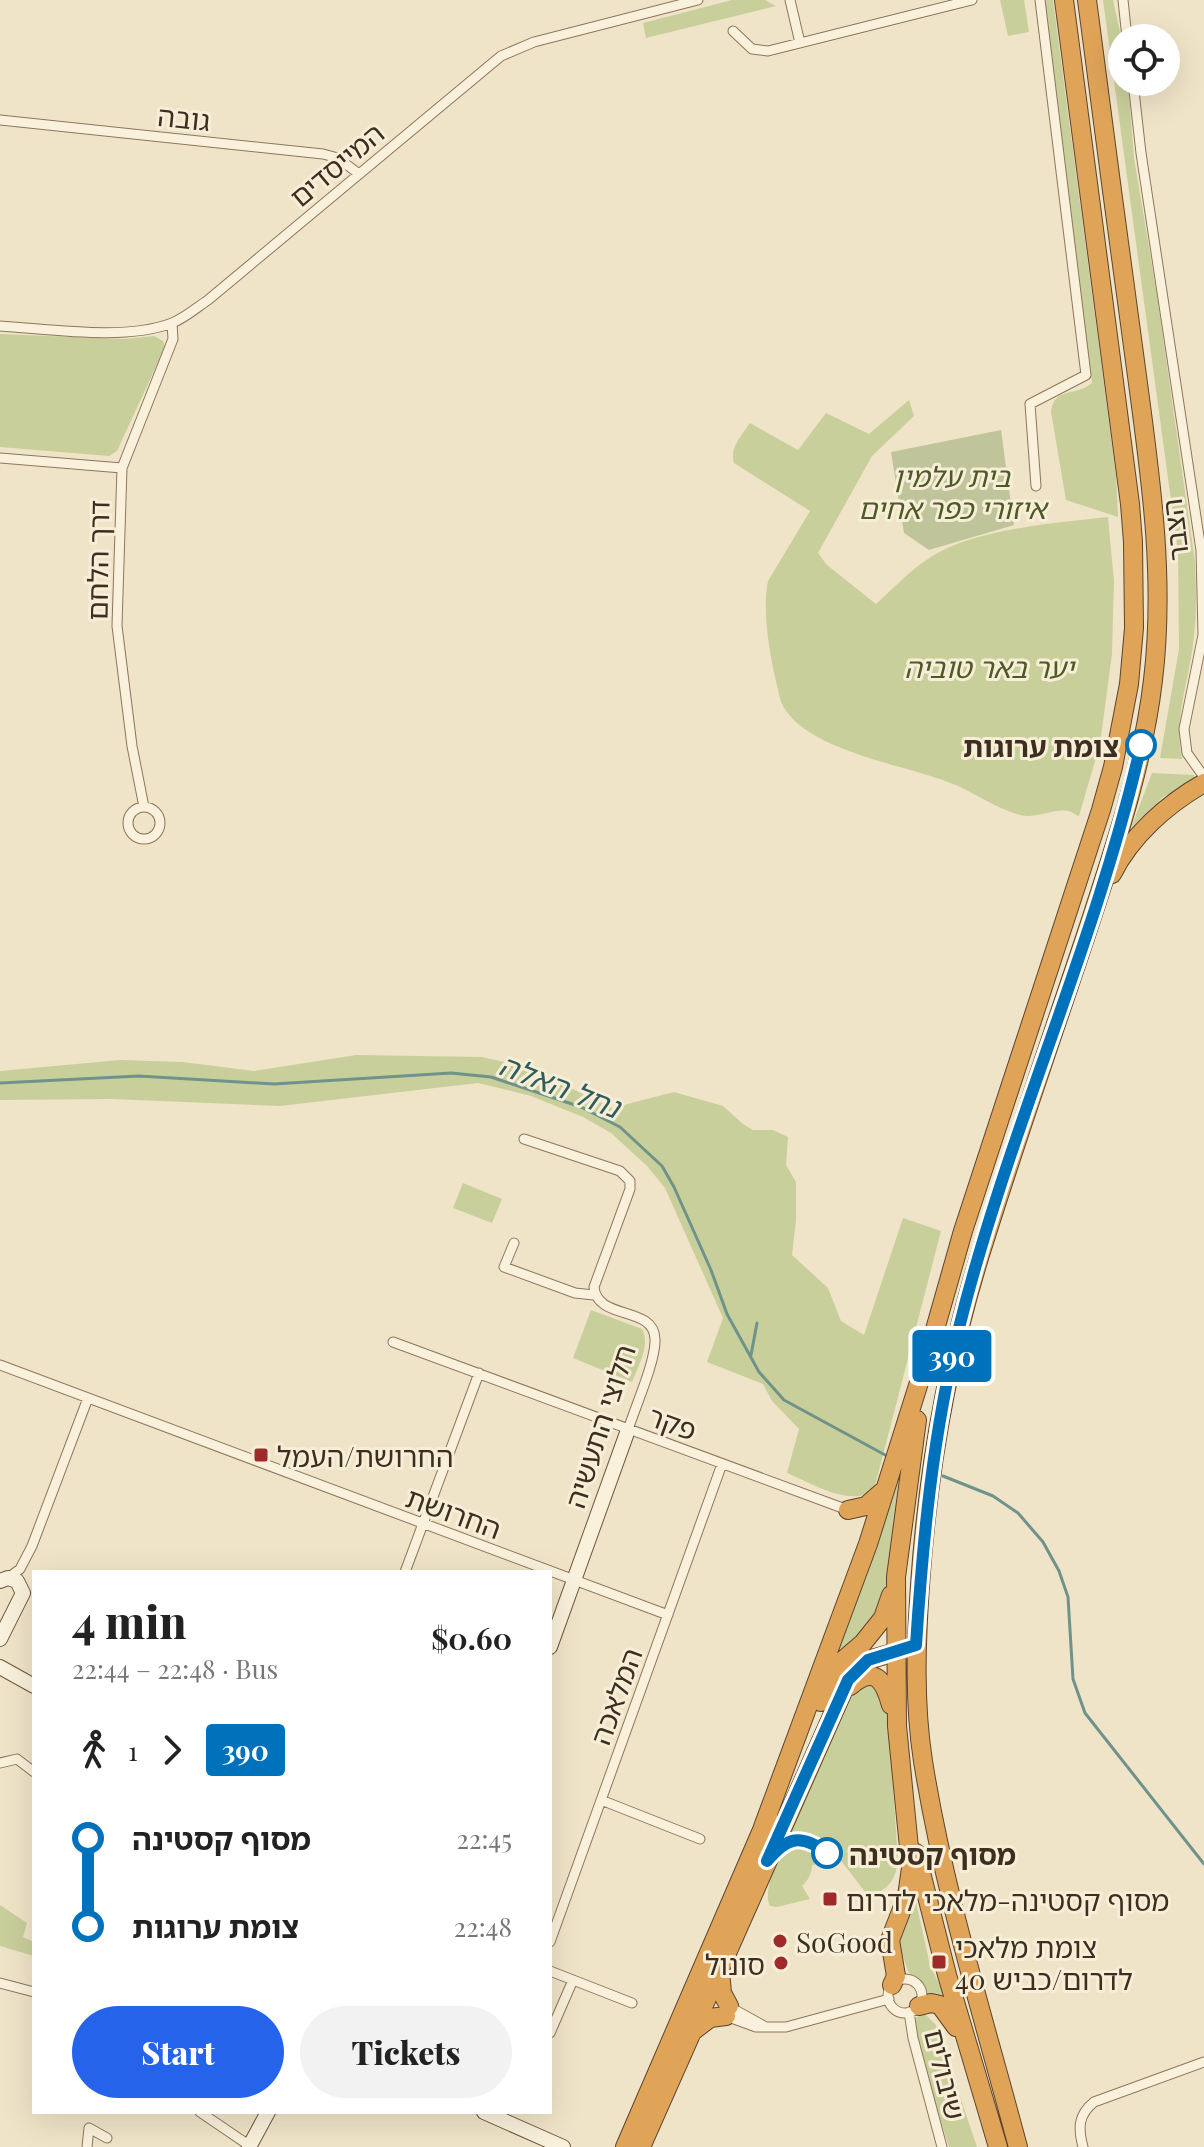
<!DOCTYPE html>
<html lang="en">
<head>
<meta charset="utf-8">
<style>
	body { margin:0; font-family:"Playfair Display","Noto Sans Hebrew",serif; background:#f2f2f2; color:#222; height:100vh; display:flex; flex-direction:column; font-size:30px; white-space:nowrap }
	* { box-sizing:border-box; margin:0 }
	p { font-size:26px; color:#767676 }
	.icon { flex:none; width:44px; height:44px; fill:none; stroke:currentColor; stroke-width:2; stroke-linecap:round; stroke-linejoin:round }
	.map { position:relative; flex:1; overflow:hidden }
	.drawer { position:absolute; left:32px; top:1570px; width:520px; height:544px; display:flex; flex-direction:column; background:#fff; border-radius:0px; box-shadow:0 8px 32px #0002 }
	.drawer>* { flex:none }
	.badge { padding:0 16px; border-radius:6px; font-size:28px; line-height:52px }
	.fabs { position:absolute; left:1108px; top:24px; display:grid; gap:16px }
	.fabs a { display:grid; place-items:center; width:72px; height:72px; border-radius:50%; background:#fff; box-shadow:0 8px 32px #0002; font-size:40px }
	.map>.badge { position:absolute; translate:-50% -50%; box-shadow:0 0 0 4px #fff }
	.legs { display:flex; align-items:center; gap:12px; height:88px; padding:0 40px; font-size:26px }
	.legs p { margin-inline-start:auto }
	.overview { display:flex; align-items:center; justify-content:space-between; height:136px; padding:0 40px }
	h1 { font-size:44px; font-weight:800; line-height:60px }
	.cta { display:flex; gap:16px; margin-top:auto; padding:16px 40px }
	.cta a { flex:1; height:92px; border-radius:48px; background:#2563eb; color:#fff; font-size:32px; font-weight:800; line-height:92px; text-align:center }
	.cta a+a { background:#f2f2f2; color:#222 }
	ul { padding:0 40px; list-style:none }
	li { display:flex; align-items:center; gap:28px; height:88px; font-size:30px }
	li i { display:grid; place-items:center; width:12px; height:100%; margin:0 10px; background:currentColor }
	li i::after { content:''; width:20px; height:20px; margin:-10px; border:6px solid; border-radius:50%; background:#fff }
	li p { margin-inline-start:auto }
	li:first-child i { background:linear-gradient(#0000 50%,currentColor 0) }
	li:last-child i { background:linear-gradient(currentColor 50%,#0000 0) }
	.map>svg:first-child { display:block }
	.green { fill:#c9cf9b }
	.cemetery { fill:#bfc49a }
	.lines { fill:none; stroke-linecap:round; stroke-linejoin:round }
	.stream { stroke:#6f938a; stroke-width:3 }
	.street-casing { stroke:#8d765c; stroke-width:11 }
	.secondary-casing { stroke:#6f573f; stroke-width:16 }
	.highway-casing { stroke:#5b4430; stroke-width:20 }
	.street { stroke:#faf1dc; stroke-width:9 }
	.secondary { stroke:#faf1dc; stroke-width:14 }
	.highway { stroke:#e0a458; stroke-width:18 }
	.line-1-casing { stroke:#fff; stroke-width:18 }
	.line-1 { stroke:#0072bc; stroke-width:12 }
	.stop-1-dot { fill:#fff; stroke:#0072bc; stroke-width:4 }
	.poi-dot { fill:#9e2a2b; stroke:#f7eed8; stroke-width:3 }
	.labels { text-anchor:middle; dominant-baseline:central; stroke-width:6; stroke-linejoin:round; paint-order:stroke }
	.street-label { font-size:28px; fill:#3d2e20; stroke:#f7eed8 }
	.park-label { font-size:28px; font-style:italic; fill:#4d5a26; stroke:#f7eed8 }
	.stop-label { font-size:28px; font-weight:bold; fill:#3d2e20; stroke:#f7eed8; text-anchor:end }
	.poi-label { font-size:28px; fill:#3d2e20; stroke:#f7eed8; text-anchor:start }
	.water-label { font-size:30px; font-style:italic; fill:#2f5d5a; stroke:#f7eed8 }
</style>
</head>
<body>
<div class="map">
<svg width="1204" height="2147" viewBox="0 0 1204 2147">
	<rect width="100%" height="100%" fill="#f0e4c8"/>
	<!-- green -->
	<path class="green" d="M732,0h33l11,6 -130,32 -3,-15z
		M1000,0h24l5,32 -21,4z
		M1044,0h9l63,474 2,43 -52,-17 -15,-88c3,-26 25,-15 41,-29z
		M1103,0h10l9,42v40h6l6,76 23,137 38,267c1,25 2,50 -1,74 -4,43 -21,81 -12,123l-22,-1 19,-109 -1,-97z
		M0,334l125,5 29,-3 9,5 2,6 -48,104 -8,5 -109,-9z
		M909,400l5,16 -42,40 -54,97 9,12 49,39c17,-15 33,-33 52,-45 43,-30 127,-36 180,-42l6,64 -2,73 -12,90 -21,72c-4,-1 -7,-4 -10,-5 -16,-3 -32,8 -49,4 -26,-7 -47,-24 -72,-33 -46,-18 -146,-32 -167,-80 -9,-36 -20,-85 -13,-121l42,-70 -76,-48c-5,-15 8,-28 16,-40l48,27 28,-37 43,21z
		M1152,773l42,2v6l-31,16 -32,31z
		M356,1055l126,2 45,10 85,41 62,-16 49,14 20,18 10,6h20l15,7 -2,28 10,17v38l-4,35 36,33 13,33 23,14 39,-117 38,13 -67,259c-23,18 -63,-7 -87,-17l12,-44 -27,-28 -9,-17 -56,-22 16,-44 -58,-130 -18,-22 -36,-33 -28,-16 -52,-21 -53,-13 -198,23 -168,-7 -112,1v-29l120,-11 63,2 71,9z
		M463,1183l39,16 -10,24 -39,-15z
		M591,1310l51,19c9,16 -4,37 -10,53l-59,-24z
		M909,1448l-23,153 -67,98 58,-173z
		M872,1683l13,18 3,13 10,145c-2,22 -9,28 -28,39 -16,-19 -41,-60 -66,-63 -6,-1 -13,2 -19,3l63,-138 15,-15z
		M804,1845l8,3 11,15 -11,2c0,8 -4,16 -10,21l8,13 -33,8 -7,-1c-7,-12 5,-46 15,-56 6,-5 12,-5 19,-5z
		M913,1889l17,76 19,40 -21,-7 -9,-11 -11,-16 -12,-35z
		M0,1905l27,18 -4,14 11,5v14l-34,-10z
		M924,2013l12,12 41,122h-28l-36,-114 1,-14z"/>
	<!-- cemetery -->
	<path class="cemetery" d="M1001,430l13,95 -85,25 -25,-17 -13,-81z"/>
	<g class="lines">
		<!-- stream -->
		<path class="stream" d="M0,1083l139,-7 135,8 177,-11 40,4 90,30 39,20 42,39 12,21 37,83 16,44 32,58 25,28 103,56
			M751,1355l6,-32
			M943,1476l50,20 25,17 25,29 16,29 9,26 5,82 12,34 119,151"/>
		<!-- street casing -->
		<g class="street-casing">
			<path id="street" d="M790,0l10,43
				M1123,0l4,38
				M733,31l19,18 16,2 204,-51
				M1133,82l8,71 60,397 2,85 -19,94 3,24 17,24
				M0,120l323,34 15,4 21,16
				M0,326c50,3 126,15 172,-3 13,-5 24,-15 36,-23l293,-244 33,-14 164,-42
				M0,458l122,10
				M1036,486l-6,-82 56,-29 -46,-375
				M128 823a16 16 0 1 1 32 0a16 16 0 1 1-32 0Z
				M144,807l-12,-61 -15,-120 5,-158 51,-129 -1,-16
				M524,1139l96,32 10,10v8l-36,98c3,34 60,18 61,52 1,22 -20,68 -27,91
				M514,1243l-10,24 71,26 19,2
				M393,1342l455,168
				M0,1365l668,250
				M405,1572l74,-199
				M8,1578l12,-9 12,-23 56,-148
				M0,1763l17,-4 17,13
				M601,1800l99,39
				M550,1942l172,-478
				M550,1971l82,32
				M888 1996a17 17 0 1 1 34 0a17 17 0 1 1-34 0Z
				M0,1983l34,9
				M728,2006l36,20
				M909,2012l4,26 29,109
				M726,2016l30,11h30l103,-28
				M550,2033l23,-53
				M200,2112l50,34
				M87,2147l2,-19 18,10
				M1083,2147c-5,-19 -5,-32 11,-45l110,-40"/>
		</g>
		<!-- secondary casing -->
		<g class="secondary-casing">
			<path id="secondary" d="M0,1581l8,-3 9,3 6,12 -23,46
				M550,1647l78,-217
				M0,1667l34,19
				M484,2112l79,35
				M249,2147l19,-35"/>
		</g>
		<!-- highway casing -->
		<g class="highway-casing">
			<path id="highway" d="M1112,874c19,-38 55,-70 92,-91
				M848,1510l18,-4 16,-14
				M850,1686c25,-21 34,-6 41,19
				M821,1702l21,-41 21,-18 20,-25 8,-23
				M763,1827l105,-283 60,-190 35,-123 138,-421 12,-43 16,-83 5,-56 -1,-86 -3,-38 -66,-504
				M916,1853l31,122 51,172
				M720,1971l2,22 7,13
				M892,1985l4,-9 -6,-36 17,-44 4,-28 -14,-142 -1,-149 21,-157
				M919,2006l12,-3 9,2 16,22
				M693,2031l17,-13 16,-2
				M625,2147l143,-331
				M641,2147l207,-467 20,-20 38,-11
				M1018,2147c-34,-128 -74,-254 -95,-386 -9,-58 -7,-117 -3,-176 8,-118 28,-232 65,-346 32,-102 67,-202 101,-304 27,-83 57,-168 67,-255 13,-107 -4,-213 -18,-319 -16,-120 -33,-241 -48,-361"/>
		</g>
		<!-- street -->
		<use href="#street" class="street"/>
		<!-- secondary -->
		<use href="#secondary" class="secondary"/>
		<!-- highway -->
		<use href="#highway" class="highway"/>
	</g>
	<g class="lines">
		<!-- line-1 casing -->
		<g class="line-1-casing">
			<path id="line-1" d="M827,1853c-26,-20 -40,-16 -60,8l81,-181 20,-20 48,-15c7,-108 17,-212 43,-317 49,-198 137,-384 182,-583"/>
		</g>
		<!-- line-1 -->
		<use href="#line-1" class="line-1"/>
	</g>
	<!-- markers -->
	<g class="stop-1-dot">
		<circle cx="1141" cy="745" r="14"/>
		<circle cx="827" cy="1853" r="14"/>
	</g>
	<g class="poi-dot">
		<rect x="253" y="1447" width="16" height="16" rx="4"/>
		<rect x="822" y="1891" width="16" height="16" rx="4"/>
		<circle cx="780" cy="1941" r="8"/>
		<rect x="931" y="1954" width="16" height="16" rx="4"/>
		<circle cx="781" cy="1963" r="8"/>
	</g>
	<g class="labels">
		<!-- street labels -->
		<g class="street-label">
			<text transform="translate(184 117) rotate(6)">גובה</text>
			<text transform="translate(336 164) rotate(-40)">המייסדים</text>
			<text transform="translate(1174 530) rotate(-97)">הצבר</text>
			<text transform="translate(97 560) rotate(-89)">דרך הלחם</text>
			<text transform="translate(673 1422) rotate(20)">פקר</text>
			<text transform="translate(599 1426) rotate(-72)">חלוצי התעשיה</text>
			<text transform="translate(454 1512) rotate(20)">החרושת</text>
			<text transform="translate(615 1696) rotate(-70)">המלאכה</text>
			<text transform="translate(946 2074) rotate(76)">שיבולים</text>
		</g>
		<!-- park labels -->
		<g class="park-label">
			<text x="952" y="475">בית עלמין<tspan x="952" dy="32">איזורי כפר אחים</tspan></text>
			<text x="989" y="666">יער באר טוביה</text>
		</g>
		<!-- stop labels -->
		<g class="stop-label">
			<text x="1119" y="745">צומת ערוגות</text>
			<text x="849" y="1853" text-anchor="start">מסוף קסטינה</text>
		</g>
		<!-- poi labels -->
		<g class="poi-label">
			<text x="277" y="1455">החרושת/העמל</text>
			<text x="846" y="1899">מסוף קסטינה-מלאכי לדרום</text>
			<text x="796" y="1941">SoGood</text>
			<text x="955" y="1946">צומת מלאכי<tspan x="955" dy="32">לדרום/כביש 40</tspan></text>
			<text x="765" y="1963" text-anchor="end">סונול</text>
		</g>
		<!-- water labels -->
		<g class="water-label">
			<text transform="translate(560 1085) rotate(21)">נחל האלה</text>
		</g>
	</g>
</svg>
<div class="fabs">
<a><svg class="icon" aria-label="locate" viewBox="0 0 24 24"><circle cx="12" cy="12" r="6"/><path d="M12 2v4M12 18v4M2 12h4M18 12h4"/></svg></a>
</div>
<b class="badge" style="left:952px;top:1356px;background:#0072bc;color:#fff">390</b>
<section class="drawer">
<div class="overview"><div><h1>4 min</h1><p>22:44 – 22:48 · Bus</p></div><b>$0.60</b></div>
<div class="legs"><svg class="icon" aria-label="walk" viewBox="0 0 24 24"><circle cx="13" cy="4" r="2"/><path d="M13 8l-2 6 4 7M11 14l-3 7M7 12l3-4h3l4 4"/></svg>1<svg class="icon" aria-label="forward" viewBox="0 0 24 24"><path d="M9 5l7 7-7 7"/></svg><b class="badge" style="background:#0072bc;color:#fff">390</b></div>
<ul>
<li><i style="color:#0072bc"></i><b>מסוף קסטינה</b><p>22:45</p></li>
<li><i style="color:#0072bc"></i><b>צומת ערוגות</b><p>22:48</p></li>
</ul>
<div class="cta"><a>Start</a><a>Tickets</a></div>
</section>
</div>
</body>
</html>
